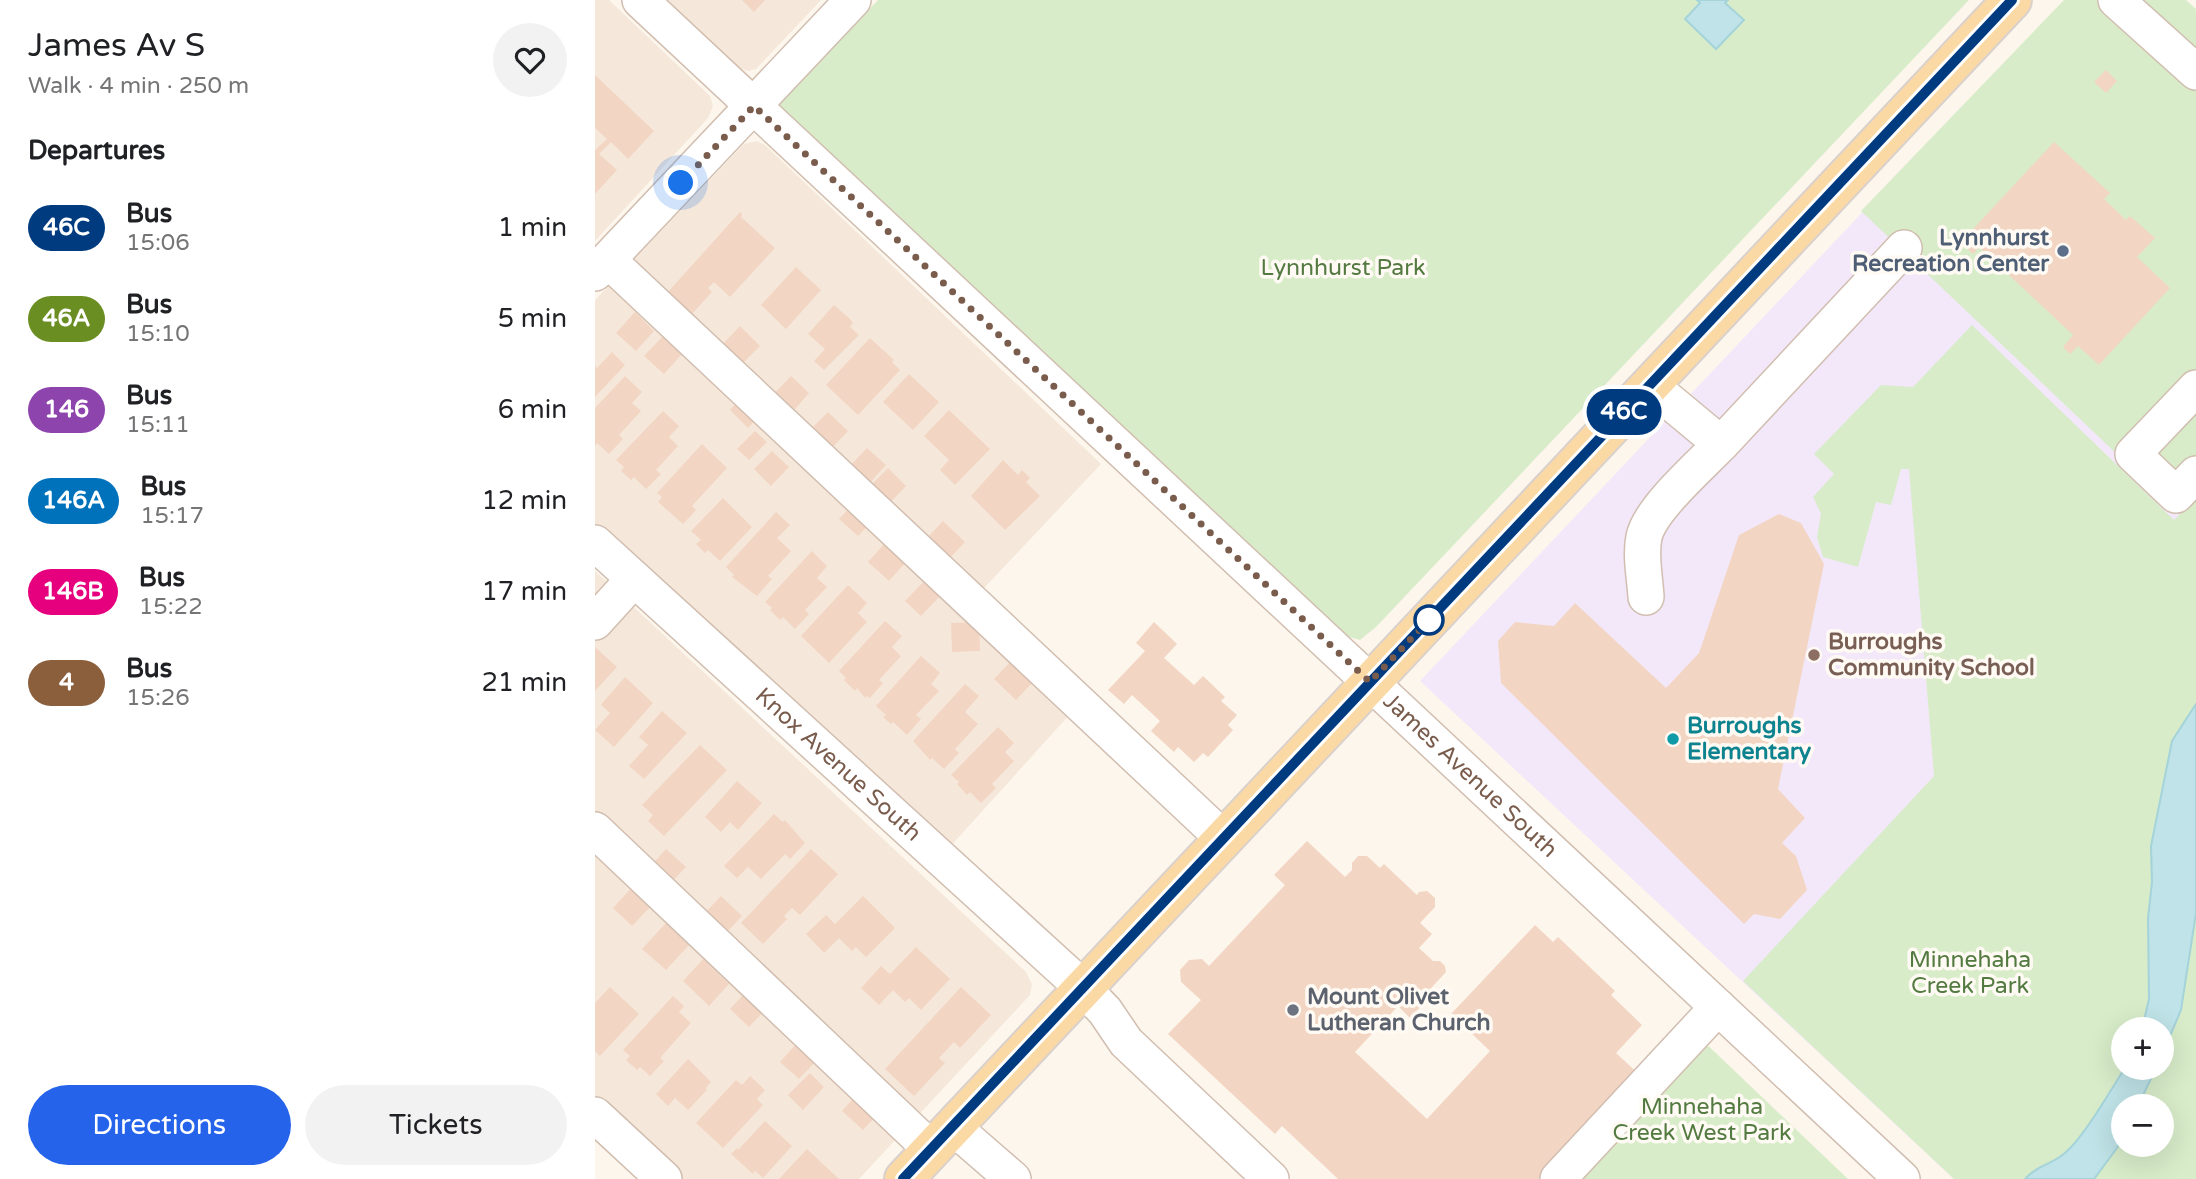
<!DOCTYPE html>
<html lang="en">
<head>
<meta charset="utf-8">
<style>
	body { margin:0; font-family:"Varela Round",sans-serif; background:#f2f2f2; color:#202124; height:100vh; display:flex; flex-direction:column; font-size:26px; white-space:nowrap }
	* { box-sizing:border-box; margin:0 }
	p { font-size:23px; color:#757577 }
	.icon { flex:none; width:38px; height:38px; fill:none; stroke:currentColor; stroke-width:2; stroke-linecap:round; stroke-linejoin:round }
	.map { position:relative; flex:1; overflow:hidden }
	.panel { display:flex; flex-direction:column; background:#fff; width:595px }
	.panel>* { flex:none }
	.badge { padding:0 14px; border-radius:23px; font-size:24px; line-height:46px }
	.buttons { position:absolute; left:1516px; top:1017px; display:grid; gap:14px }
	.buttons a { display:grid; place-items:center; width:63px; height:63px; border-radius:50%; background:#fff; box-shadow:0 7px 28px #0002; font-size:35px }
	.you { position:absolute; width:35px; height:35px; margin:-18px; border:5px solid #fff; border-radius:50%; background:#1a73e8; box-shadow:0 0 0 10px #1a73e833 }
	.map>.badge { position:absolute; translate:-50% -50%; box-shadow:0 0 0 4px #fff }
	h2 { padding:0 28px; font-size:26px; line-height:63px }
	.round { display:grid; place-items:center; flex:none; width:74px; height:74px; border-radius:37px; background:#f2f2f2 }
	.overview { display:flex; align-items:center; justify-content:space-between; height:119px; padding:0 28px }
	h1 { font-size:33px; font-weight:600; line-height:52px }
	.primary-button { display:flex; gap:14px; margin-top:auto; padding:14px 28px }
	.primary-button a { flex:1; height:80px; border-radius:42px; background:#2563eb; color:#fff; font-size:28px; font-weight:600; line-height:80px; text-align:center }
	.primary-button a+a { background:#f2f2f2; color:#202124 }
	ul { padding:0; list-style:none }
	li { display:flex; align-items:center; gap:21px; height:91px; padding:0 28px }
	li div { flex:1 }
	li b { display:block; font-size:26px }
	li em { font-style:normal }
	li .badge { min-width:77px; font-weight:700; text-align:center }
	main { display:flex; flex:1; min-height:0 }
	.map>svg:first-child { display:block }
	.residential { fill:#f5e8da }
	.education { fill:#f3e8fa }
	.green { fill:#d8ecc9; fill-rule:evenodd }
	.water { fill:#bfe3e8; stroke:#a5d3da; stroke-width:2 }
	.building { fill:#f3d5c3 }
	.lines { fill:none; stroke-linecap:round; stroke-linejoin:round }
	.minor-casing { stroke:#d1beb0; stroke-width:38 }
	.major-casing { stroke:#dad1cd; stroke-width:42 }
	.minor { stroke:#fff; stroke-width:35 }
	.major { stroke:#fbd9a5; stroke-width:38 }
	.line-casing { stroke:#fff; stroke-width:16 }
	.line { stroke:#003b80; stroke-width:10 }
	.walk { stroke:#7a5c4d; stroke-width:7; stroke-dasharray:0 12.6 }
	.service-dot { fill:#5c6f8a; stroke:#fffaf3; stroke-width:2.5 }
	.stop-dot { fill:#fff; stroke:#003b80; stroke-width:3.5 }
	.education-dot { fill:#8d6e63; stroke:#fffaf3; stroke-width:2.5 }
	.culture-dot { fill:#0f9aa8; stroke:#fffaf3; stroke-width:2.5 }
	.worship-dot { fill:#6b7280; stroke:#fffaf3; stroke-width:2.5 }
	.labels { text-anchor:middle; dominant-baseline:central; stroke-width:7; stroke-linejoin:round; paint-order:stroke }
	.service-label { font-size:23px; font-weight:bold; fill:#4e5e75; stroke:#fffaf3; text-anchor:end }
	.park-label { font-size:23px; fill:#537a41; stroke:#fffaf3 }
	.education-label { font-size:23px; font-weight:bold; fill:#785e54; stroke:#fffaf3; text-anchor:start }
	.culture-label { font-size:23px; font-weight:bold; fill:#0d838f; stroke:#fffaf3; text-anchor:start }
	.street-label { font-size:23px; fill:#7a5c4d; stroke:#fffaf3 }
	.worship-label { font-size:23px; font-weight:bold; fill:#5b616d; stroke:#fffaf3; text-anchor:start }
</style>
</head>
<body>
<main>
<section class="panel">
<div class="overview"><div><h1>James Av S</h1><p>Walk · 4 min · 250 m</p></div><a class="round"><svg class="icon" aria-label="heart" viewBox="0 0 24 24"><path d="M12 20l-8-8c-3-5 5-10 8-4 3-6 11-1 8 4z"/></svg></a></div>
<h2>Departures</h2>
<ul>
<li><span class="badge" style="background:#003b80;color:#fff">46C</span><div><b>Bus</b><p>15:06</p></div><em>1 min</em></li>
<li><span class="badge" style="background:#6b8e23;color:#fff">46A</span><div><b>Bus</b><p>15:10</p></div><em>5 min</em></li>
<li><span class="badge" style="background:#8e44ad;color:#fff">146</span><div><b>Bus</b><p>15:11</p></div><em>6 min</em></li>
<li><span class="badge" style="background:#0072bc;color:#fff">146A</span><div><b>Bus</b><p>15:17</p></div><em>12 min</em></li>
<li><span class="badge" style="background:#e6007e;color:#fff">146B</span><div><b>Bus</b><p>15:22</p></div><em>17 min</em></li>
<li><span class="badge" style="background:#8b5e3c;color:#fff">4</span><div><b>Bus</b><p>15:26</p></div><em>21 min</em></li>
</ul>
<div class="primary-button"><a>Directions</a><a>Tickets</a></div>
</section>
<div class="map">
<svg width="1601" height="1179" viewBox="0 0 1601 1179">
	<rect width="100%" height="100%" fill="#fdf6ec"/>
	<!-- residential -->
	<path class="residential" d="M0,0h14l101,96 3,10 -5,12 -113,123z
		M71,0h155l-65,69 -8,2 -9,-3z
		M162,141l8,4 336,319 -130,138 110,100 -133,147 -353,-319v-230l149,-156z
		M0,571l431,401 6,12 -2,11 -171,184h-176l-88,-81z"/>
	<!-- education -->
	<path class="education" d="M1311,166l49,133 241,230 -226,650h-16l-534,-498z"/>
	<!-- green -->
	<path class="green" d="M283,0h1091l-593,627 -16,13 -18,-5 -563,-530z
		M1469,0h122l10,9v1170h-242l-211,-198 191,-205 -25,-307h-8l-10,36 -15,-3 -18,65 -35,-10 -6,-20 4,-23 -8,-17 21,-23 -20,-20 67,-69 32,2 59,-62 202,195 6,-6 -319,-303zM1528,1029h38v39h-38zM1528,1106h38v38h-38z
		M1104,1037l149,142h-282z"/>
	<!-- water -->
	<path class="water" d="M1102,0h31l-3,3 19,17 -28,29 -31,-30 15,-16z
		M1601,704v209l-15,97 -20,47v-28h-19l7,-30 -1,-81 4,-36 -1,-36 21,-105z
		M1530,1068h31l-18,38h-15v31l-6,11 -23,31h-69c13,-14 22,-13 36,-23 20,-13 50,-67 64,-88z"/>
	<!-- building -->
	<path class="building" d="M147,0h23l-11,12z
		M1511,70l11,11 -11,12 -12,-11z
		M0,75l59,56 -26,28 -17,-17 -12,12 18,16 -22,24v-44l12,-11 -12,-11z
		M1459,142l56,51 -6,6 22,21 4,-4 25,22 -18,19 33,31 -71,77 -21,-19 -8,8 -7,-7 10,-12 -94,-88 -6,7 -12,-12z
		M145,212l2,2 -1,3 34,31 -45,49 -16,-15 -6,6 4,4 -21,23 -24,-22z
		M201,267l25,23 -35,39 -25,-24z
		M239,305l16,14 3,4 -3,4 9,8 -35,35 -10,-9 11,-12 -17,-15z
		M40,312l19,19 -18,20 -20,-18z
		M145,326l20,20 -21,21 -20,-19z
		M68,336l19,18 -18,20 -20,-18z
		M275,338l24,22 -2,2 8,8 -42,45 -32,-30z
		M17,352l13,13 -30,32v-31l2,2z
		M314,374l30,28 -26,28 -30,-28z
		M30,376l17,16 -10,11 9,8 -22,24 4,4 -14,15 -12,-11 -2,3v-38z
		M196,376l18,17 -21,24 -19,-18z
		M146,398l19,17 -12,13 -18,-18z
		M354,410l41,39 -35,36 -15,-15 9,-10 -25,-24z
		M68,411l16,15 -10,11 9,9 -22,24 5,4 -15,15 -12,-12 -3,3 -10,-9 3,-4 -8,-7z
		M233,412l20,19 -20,21 -20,-20z
		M160,431l12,11 -18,18 -12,-11z
		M107,444l25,24 -35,38 4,4 -13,14 -25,-22 4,-5 -5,-4z
		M272,448l19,17 -19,21 -19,-18z
		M177,451l17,16 -18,19 -17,-17z
		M408,460l15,15 4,-5 8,8 -4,4 14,14 -35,34 -34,-34z
		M293,468l18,18 -19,20 -19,-18z
		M128,498l29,29 -32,34 -12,-11 -3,3 -9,-9 5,-4 -10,-9z
		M259,503l19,17 -15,16 -19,-17z
		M181,512l14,13 -13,13 14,13 -23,25 4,3 -15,17 -25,-19 2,-2 -8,-8z
		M1184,514l22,9 23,41 -46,225 27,29 -23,25 14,13 11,34 -27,29 -26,-5 -10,10 -243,-241 -3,-42 17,-19 39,4 21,-23 91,85 33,-35 40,-118z
		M348,521l22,21 -19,20 -22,-21z
		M290,543l21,19 -17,19 -21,-19z
		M217,551l15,15 -10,12 10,9 -22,23 4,4 -14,15 -12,-12 -3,3 -10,-10 2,-2 -7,-6z
		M331,579l16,15 -21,22 -16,-15z
		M253,585l19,18 -9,10 9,9 -38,41 -28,-27z
		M290,621l17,15 -10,11 9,9 -22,24 4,3 -13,15 -3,-2 -2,2 -8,-10 -2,3 -11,-11 2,-2 -7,-7z
		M384,622l1,29 -28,1 -1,-29z
		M559,622l23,22 -13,14 30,27 9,-9 22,21 -4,4 16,14 -9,10 5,5 -25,27 -5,-4 -9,9 -16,-15 -4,5 -23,-21 9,-10 -28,-26 -8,9 -16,-14 37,-39 -9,-8z
		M0,647l22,20 -22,24z
		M326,656l19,17 -9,11 8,7 -23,24 5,4 -14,16 -14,-13 -2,2 -8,-7 3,-2 -10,-9z
		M418,659l22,21 -19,20 -22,-21z
		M30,677l28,26 -39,44 -19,-17 15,-17 -9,-8 3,-4z
		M370,684l14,12 -14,16 13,12 -23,25 4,4 -15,16 -12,-11 -2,2 -17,-19z
		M67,711l25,22 -43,46 -15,-13 19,-21 -9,-8z
		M403,727l16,16 -9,9 9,9 -22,23 4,4 -15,15 -11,-11 -3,3 -10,-11 2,-2 -8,-7z
		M105,745l27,25 -63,66 -16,-15 5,-6 -11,-10z
		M142,781l25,22 -24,27 -8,-8 -9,10 -16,-15z
		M179,814l9,8 2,-2 20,23 -15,16 -5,-5 -24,25 -13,-12 -11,11 -13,-12z
		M712,841l38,36 7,-7v-7l6,-7h9l13,12 4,-4 33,31 2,-3 8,-1 8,7v9l-15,16 12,11 -13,14 14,13h7l5,5 1,6 -25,27 4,3 -15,16 -12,-12 -43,46 72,67 63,-68 -39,-37 84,-89 18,17 5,-5 57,54 -4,4 31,30 -26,28 26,24 -96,102h-208l-56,-53 -7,8 -107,-100 33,-34 -20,-18 -1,-12 9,-10 13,-1 7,7 76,-81 -11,-10z
		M71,849l20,18 -19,20 -19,-18z
		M216,849l27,25 -38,41 -8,-7 -8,8 3,3 -24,25 -22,-21z
		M40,884l20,18 -23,24 -19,-18z
		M126,896l21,20 -20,21 -21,-20z
		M268,896l32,32 -29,29 -10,-10 -4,4 -13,-13 -15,15 -18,-19 20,-19 9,9z
		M71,923l23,22 -23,25 -24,-21z
		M321,947l34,32 -29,31 -12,-12 -4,4 -12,-12 -14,15 -18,-17 20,-22 9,8z
		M108,959l26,25 -20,22 -26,-25z
		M15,987l29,27 -39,42 -5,-5v-48z
		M366,987l30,28 -31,33 -6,-6 -15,16 6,5 -31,33 -29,-27z
		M150,993l19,18 -15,16 -19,-18z
		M78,996l11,10 -5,6 12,11 -31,35 4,3 -14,15 -10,-9 -3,3 -11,-10 4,-4 -7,-6z
		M203,1042l19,18 -18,19 -19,-17z
		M93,1059l23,23 -5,6 1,2 -19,20 -13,-12 -7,8 -12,-12z
		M215,1073l14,14 -21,23 -15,-15z
		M155,1076l15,14 -8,9 6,6 -40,43 -27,-25 40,-43 6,5z
		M262,1094l22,19 -16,17 -21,-19z
		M170,1121l27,25 -29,32 -8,-7 -2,3 -22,-20 6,-6 1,2z
		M212,1149l32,30h-60z"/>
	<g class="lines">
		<!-- minor casing -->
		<g class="minor-casing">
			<g id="minor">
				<path id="s1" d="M45,0l1262,1179"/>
				<path d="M1521,0l80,72"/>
				<path d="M13,260l615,578"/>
				<path d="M0,273l258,-273"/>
				<path d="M1055,385l71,59 183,-196"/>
				<path d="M1601,388l-63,66 43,41 20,-21"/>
				<path id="s2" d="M0,543l487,444 23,24 21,31 145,137"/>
				<path d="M1051,597c-1,-19 -6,-41 -2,-60 6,-28 56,-71 77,-93"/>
				<path d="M0,622l39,-43"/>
				<path d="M0,830l336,319"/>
				<path d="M0,1115l69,64"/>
				<path d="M358,1127l60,52"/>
				<path d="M963,1179l160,-172"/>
			</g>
		</g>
		<!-- major casing -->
		<g class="major-casing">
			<path id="major" d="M309,1179l1108,-1179"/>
		</g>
		<!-- minor -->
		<use href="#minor" class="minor"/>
		<!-- major -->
		<use href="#major" class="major"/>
	</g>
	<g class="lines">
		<!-- line casing -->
		<g class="line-casing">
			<path id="line" d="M308,1179l1109,-1179"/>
		</g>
		<!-- line -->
		<use href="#line" class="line"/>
		<!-- walk -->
		<path class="walk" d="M86,183l73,-77 616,576 59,-62"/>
	</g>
	<!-- markers -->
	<circle class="service-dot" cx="1468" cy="251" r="7"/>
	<circle class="stop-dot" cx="834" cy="620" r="14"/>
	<circle class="education-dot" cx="1219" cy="655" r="7"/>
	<circle class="culture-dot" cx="1078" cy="739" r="7"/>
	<circle class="worship-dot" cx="698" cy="1010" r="7"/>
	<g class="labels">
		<!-- service labels -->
		<g class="service-label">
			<text x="1454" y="238">Lynnhurst<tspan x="1454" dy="26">Recreation Center</tspan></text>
		</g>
		<!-- park labels -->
		<g class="park-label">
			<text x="748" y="268">Lynnhurst Park</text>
			<text x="1375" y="960">Minnehaha<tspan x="1375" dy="26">Creek Park</tspan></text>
			<text x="1107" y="1107">Minnehaha<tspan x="1107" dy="26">Creek West Park</tspan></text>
		</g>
		<!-- education labels -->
		<g class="education-label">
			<text x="1233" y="642">Burroughs<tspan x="1233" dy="26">Community School</tspan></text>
		</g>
		<!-- culture labels -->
		<g class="culture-label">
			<text x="1092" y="726">Burroughs<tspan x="1092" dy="26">Elementary</tspan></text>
		</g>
		<!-- street labels -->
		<g class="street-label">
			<text stroke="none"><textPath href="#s2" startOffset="329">Knox Avenue South</textPath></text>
			<text stroke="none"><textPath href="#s1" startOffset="1136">James Avenue South</textPath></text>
		</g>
		<!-- worship labels -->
		<g class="worship-label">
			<text x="712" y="997">Mount Olivet<tspan x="712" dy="26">Lutheran Church</tspan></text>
		</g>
	</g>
</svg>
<div class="buttons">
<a>+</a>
<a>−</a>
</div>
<div class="you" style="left:86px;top:183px"></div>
<b class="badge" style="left:1029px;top:412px;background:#003b80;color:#fff">46C</b>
</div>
</main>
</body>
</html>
